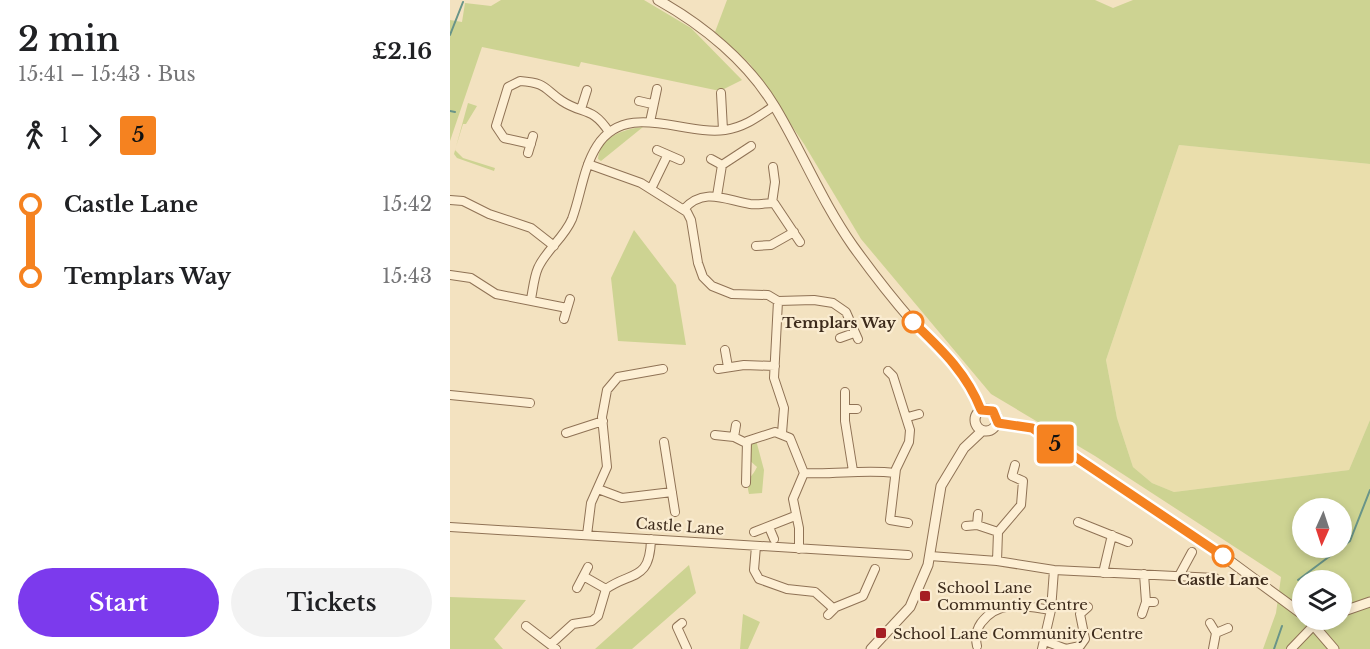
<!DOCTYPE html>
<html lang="en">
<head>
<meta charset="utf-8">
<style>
	body { margin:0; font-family:"Libre Baskerville",serif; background:#f2f2f2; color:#202124; height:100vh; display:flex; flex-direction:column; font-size:22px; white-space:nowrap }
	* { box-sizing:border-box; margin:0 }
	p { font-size:20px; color:#757577 }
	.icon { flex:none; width:33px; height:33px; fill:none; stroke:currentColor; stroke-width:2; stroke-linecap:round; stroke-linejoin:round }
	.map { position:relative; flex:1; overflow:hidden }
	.panel { display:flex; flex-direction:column; background:#fff; width:450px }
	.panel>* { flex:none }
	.badge { padding:0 12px; border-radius:4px; font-size:21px; line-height:39px }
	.needle { width:39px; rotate:183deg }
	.fabs { position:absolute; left:842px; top:498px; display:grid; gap:12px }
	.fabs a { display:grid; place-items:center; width:60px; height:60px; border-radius:50%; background:#fff; box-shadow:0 3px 9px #0003; font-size:30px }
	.map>.badge { position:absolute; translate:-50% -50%; box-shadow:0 0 0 3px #fff }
	.legs { display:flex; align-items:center; gap:9px; height:66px; padding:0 18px; font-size:20px }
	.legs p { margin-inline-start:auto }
	.head { display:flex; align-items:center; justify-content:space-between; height:102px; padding:0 18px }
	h1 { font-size:33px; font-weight:600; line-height:45px }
	.cta { display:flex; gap:12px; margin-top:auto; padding:12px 18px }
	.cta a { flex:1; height:69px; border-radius:36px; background:#7c3aed; color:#fff; font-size:24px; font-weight:600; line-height:69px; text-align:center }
	.cta a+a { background:#f2f2f2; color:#202124 }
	ul { padding:0 18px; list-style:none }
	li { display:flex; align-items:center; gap:21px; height:72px; font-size:22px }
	li i { display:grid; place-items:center; width:9px; height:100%; margin:0 8px; background:currentColor }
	li i::after { content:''; width:15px; height:15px; margin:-8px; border:4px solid; border-radius:50%; background:#fff }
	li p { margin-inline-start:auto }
	li:first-child i { background:linear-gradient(#0000 50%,currentColor 0) }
	li:last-child i { background:linear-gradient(currentColor 50%,#0000 0) }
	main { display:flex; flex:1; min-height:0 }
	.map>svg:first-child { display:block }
	.farmland { fill:#eadeac }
	.green { fill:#cdd392; fill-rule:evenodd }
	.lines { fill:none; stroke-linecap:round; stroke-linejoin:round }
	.stream { stroke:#699488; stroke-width:2 }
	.minor-casing { stroke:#8f7255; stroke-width:10 }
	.tertiary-casing { stroke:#8f7255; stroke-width:11 }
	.minor { stroke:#fdefd4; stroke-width:8 }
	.tertiary { stroke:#fdefd4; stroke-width:9 }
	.line-1-casing { stroke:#fff; stroke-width:14 }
	.line-1 { stroke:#f58220; stroke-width:9 }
	.stop-1-dot { fill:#fff; stroke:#f58220; stroke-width:3 }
	.poi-dot { fill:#a51e23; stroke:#faecd1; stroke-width:2 }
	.labels { text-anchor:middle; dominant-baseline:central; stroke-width:4.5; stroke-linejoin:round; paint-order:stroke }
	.stop-label { font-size:15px; font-weight:bold; fill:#3d2b1c; stroke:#faecd1; text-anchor:end }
	.street-label { font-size:15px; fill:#3d2b1c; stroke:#faecd1 }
	.poi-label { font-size:15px; fill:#3d2b1c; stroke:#faecd1; text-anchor:start }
</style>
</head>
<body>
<main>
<section class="panel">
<div class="head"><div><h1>2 min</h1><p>15:41 – 15:43 · Bus</p></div><b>£2.16</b></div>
<div class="legs"><svg class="icon" aria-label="walk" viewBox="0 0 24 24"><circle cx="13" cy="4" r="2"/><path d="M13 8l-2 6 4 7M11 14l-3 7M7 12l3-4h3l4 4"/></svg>1<svg class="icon" aria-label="forward" viewBox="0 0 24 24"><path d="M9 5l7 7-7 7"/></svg><b class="badge" style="background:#f58220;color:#111">5</b></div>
<ul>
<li><i style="color:#f58220"></i><b>Castle Lane</b><p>15:42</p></li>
<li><i style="color:#f58220"></i><b>Templars Way</b><p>15:43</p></li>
</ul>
<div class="cta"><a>Start</a><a>Tickets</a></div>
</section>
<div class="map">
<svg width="920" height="649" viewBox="0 0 920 649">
	<rect width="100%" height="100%" fill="#f3e2c0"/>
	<!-- farmland -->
	<path class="farmland" d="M729,145l191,19v256l-21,50 -175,22 -22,-9 -19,-16 -16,-49 -11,-58z"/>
	<!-- green -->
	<path class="green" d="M51,0h143l47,28 51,52 -22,11 -139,-29 -2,5 -97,-20 -32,94v-121l12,2 3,-19 26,3z
		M277,0h368l18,8 20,-8h237v164l-191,-19 -73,215 11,58 16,49 19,16 22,9 175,-22 21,-50v229h-107l13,-36 5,-36 -186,-121 -104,-62 -130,-155 -57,-95 -54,-80 -35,-32zM852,508h39v40h-39zM852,580h39v40h-39z
		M18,103l9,3 -11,18h-3l-8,26 8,8 32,10 -1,3 -37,-13 -3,-4z
		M193,127l-42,34 -3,-2c2,-22 25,-30 45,-32z
		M184,230l42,55 10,60 -68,-4 -7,-63z
		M306,440l8,30 -2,23 -13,1c-4,-18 2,-14 8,-27l-9,-8 1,-12z
		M239,565l7,28 -64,56h-37z
		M0,597l76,3 -32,39 9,10h-53z
		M293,614l17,8 -12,27h-8z"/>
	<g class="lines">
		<!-- stream -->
		<path class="stream" d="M0,35l13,-33
			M0,111l5,1
			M848,580l52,-39 20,-51
			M824,649l8,-23"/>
		<!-- minor casing -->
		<g class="minor-casing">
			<path id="minor" d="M271,93l2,37
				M189,101l13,3
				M131,109l6,-19
				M200,122l7,-33
				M81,144l-27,-6 -8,-12 12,-39 12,-6c27,2 23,7 42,20 21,14 30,5 47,31
				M207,150l23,10
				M78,153l5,-17
				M261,159l11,6
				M138,164l53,19 46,29 4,8 7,43 5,14 9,9 20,8 36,1 10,6 36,-1 19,3 13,9 12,27
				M201,189l16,-33
				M267,196l5,-31 29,-19
				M0,200l13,1 26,13 42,14 23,18
				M322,203l3,-21 -2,-15
				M234,209c20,-22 41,-9 66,-5 8,1 16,-1 24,-1l26,39
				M306,246l15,-1 23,-13
				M0,275l21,3 25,16 71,14
				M81,299c2,-10 3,-22 7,-31 8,-18 26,-30 34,-49 9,-24 11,-51 25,-73 29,-46 87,-10 128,-16 20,-3 34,-14 49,-24
				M328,301l-4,77 10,30 -2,25
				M114,319l6,-20
				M390,338l14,-5
				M275,350l3,17
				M268,369l26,-4 31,1
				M438,371l5,5 17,54 -1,12 -13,27 -6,51 18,3
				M395,392v29l8,50
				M0,395l80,8
				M395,409h12
				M458,417l11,-3
				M116,433l37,-12
				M265,435l19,2 12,6
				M284,437l2,-12
				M214,442l11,70
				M354,473c30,2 60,-4 91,0
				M296,483l1,-42 28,-9 15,6 14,35 -11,26 6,29v21
				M148,489l24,9 50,-6
				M628,522l50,20
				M527,525l1,-11
				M516,526l11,-1 21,7
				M0,527l458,28
				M319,527l5,12
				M304,532l41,-16
				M137,535l4,-32 16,-36 -5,-50 5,-27 11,-13 45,-8
				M306,546l-2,24 5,9 28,10 28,3 19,17
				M480,556l67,5 57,9 161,8
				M547,561l1,-29 23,-27 2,-24 -11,-5 3,-11
				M653,573l9,-38
				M694,574l2,28h8
				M729,576l13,-24
				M135,577l21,12
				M127,588l11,-21
				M692,614l4,-12
				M378,615l8,-8 27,-11 12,-27
				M232,623l-5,4 10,22
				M760,623l6,10
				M76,626l30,23
				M595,641l21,8 14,-3 5,-7 -5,-25 8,-7
				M101,644l22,-20 19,-3 6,-5 8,-27c25,-18 44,-7 45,-50
				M527,646c-2,-9 -1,-16 4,-23 18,-24 43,-17 70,-13
				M592,649l9,-39 3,-40
				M763,649l3,-16 12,-5
				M841,649l24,-25"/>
		</g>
		<!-- tertiary casing -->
		<g class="tertiary-casing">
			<path id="tertiary" d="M208,0c45,25 90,62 117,107 27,45 47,95 78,139 18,25 38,51 59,75 28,31 53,49 69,89
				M525 420a11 11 0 1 1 22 0a11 11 0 1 1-22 0Z
				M548,423l34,5 187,125 83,61
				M891,612l29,-10
				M859,620l25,29
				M421,649l39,-42 18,-42 13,-79 23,-38 18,-17"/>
		</g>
		<!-- minor -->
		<use href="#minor" class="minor"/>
		<!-- tertiary -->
		<use href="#tertiary" class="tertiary"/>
	</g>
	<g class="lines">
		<!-- line-1 casing -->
		<g class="line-1-casing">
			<path id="line-1" d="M463,322c28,27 54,51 68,88l12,1 5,12 34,5 191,128"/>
		</g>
		<!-- line-1 -->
		<use href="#line-1" class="line-1"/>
	</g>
	<!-- markers -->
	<g class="stop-1-dot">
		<circle cx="463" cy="322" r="10"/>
		<circle cx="773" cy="556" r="10"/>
	</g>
	<g class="poi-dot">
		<rect x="469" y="590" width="12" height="12" rx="3"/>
		<rect x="425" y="627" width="12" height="12" rx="3"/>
	</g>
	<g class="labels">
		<!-- stop labels -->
		<g class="stop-label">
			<text x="446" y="322">Templars Way</text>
			<text x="773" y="579" text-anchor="middle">Castle Lane</text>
		</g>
		<!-- street labels -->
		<g class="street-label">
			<text transform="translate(230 526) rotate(4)">Castle Lane</text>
		</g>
		<!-- poi labels -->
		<g class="poi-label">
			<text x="487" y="587">School Lane<tspan x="487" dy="17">Communtiy Centre</tspan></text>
			<text x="443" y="633">School Lane Community Centre</text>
		</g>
	</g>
</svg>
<div class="fabs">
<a><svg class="needle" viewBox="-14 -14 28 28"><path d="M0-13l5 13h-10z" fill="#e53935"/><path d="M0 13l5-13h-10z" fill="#757577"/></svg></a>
<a><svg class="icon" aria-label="layers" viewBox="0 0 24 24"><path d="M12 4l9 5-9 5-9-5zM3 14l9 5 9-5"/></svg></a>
</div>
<b class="badge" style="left:605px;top:444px;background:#f58220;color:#111">5</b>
</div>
</main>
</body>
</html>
